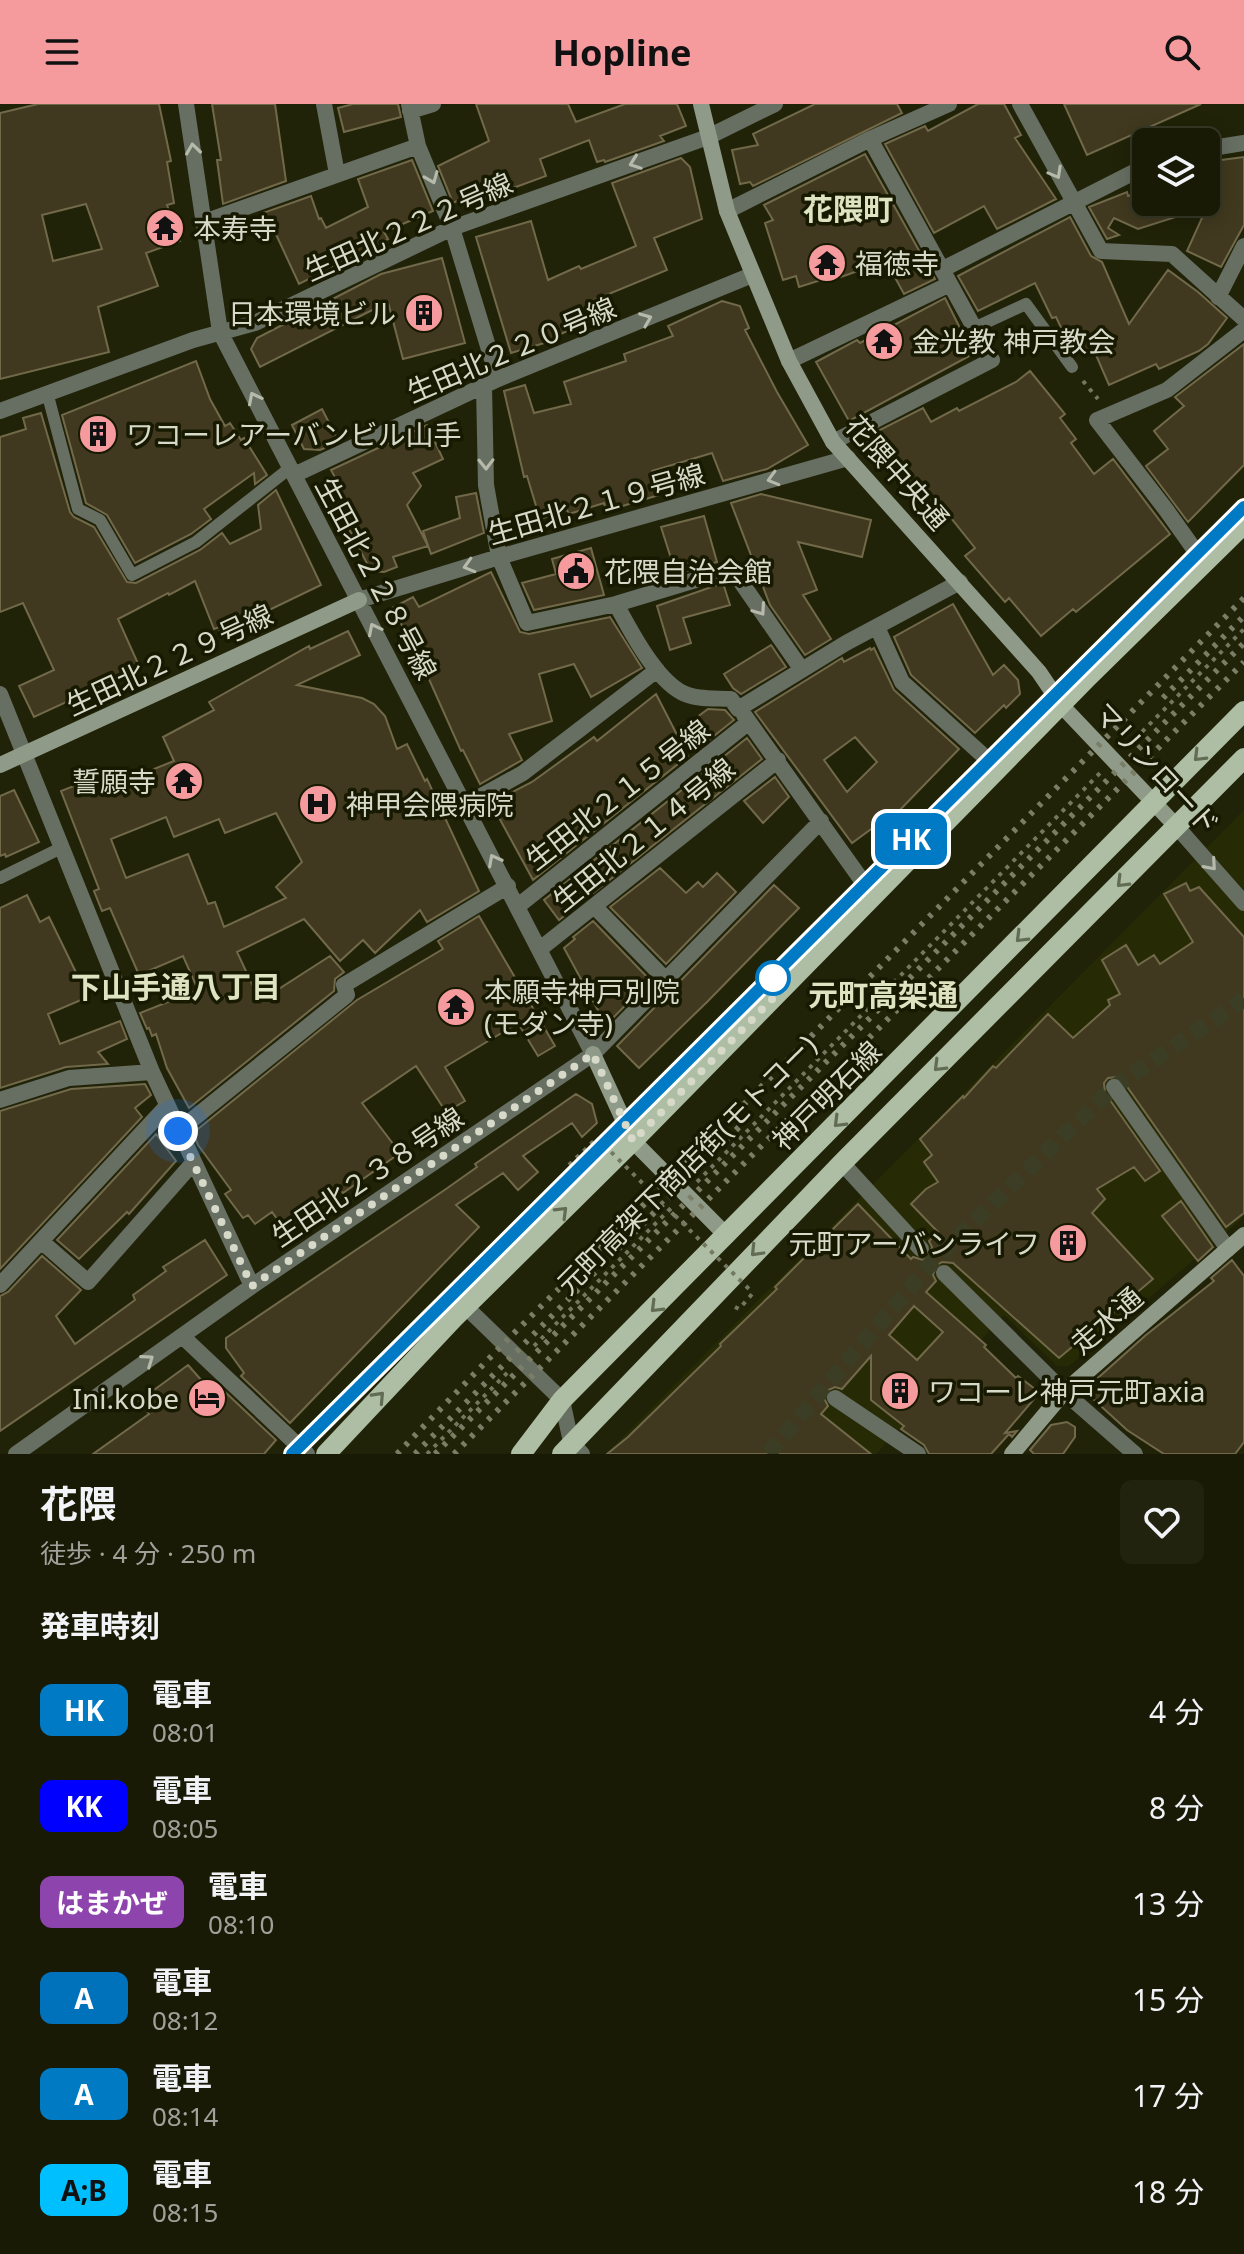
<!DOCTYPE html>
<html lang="ja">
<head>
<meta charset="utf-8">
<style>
	body { margin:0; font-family:"Noto Sans","Noto Sans JP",sans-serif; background:#21230f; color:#f1f3f6; height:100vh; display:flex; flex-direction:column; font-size:30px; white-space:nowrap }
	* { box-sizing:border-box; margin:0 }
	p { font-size:26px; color:#9fa19a }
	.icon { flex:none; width:44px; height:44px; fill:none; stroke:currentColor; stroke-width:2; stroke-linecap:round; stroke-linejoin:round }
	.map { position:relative; height:1350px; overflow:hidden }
	.side { display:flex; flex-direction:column; background:#181a05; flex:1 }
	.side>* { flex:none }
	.badge { padding:0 16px; border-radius:12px; font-size:28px; line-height:52px }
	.controls { position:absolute; left:1132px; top:24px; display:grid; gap:16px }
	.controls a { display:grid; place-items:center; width:88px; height:88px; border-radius:12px; background:#181a05; box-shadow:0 4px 20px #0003,0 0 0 2px #363827; font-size:40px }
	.you { position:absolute; width:40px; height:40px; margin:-20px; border:6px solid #fff; border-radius:50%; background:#1a73e8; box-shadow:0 0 0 12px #1a73e833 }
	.map>.badge { position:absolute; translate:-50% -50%; box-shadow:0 0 0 4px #fff }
	h2 { padding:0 40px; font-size:30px; line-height:72px }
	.round { display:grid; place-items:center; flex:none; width:84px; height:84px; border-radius:12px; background:#21230f }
	.summary { display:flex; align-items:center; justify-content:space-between; height:136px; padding:0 40px }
	h1 { font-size:38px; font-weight:700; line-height:60px }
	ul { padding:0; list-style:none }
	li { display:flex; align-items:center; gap:24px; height:96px; padding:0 40px }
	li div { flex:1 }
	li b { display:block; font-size:30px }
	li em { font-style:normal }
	li .badge { min-width:88px; font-weight:700; text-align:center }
	header { display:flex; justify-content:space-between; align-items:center; height:104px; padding:0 40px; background:#f59b9e; color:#111; font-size:36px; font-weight:700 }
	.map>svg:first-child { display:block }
	.built { fill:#272b05 }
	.building { fill:#40391f; stroke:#71694a; stroke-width:2; fill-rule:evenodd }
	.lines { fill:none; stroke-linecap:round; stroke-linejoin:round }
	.street-tunnel { stroke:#3b3e24; stroke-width:16; stroke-dasharray:16 8; stroke-linecap:butt }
	.path { stroke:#757861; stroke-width:4; stroke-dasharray:4 6; stroke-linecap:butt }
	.lane { stroke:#676e62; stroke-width:12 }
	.street { stroke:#676e62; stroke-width:16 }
	.secondary { stroke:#8f9b88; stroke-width:16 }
	.primary { stroke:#adbea4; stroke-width:20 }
	.rail { stroke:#7b7e67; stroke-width:6; stroke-dasharray:4 8; stroke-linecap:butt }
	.path-bridge { stroke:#757861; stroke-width:4; stroke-dasharray:4 6; stroke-linecap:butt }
	.oneway { stroke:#b5baaa }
	.oneway2 { stroke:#626c52 }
	.line-casing { stroke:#fff; stroke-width:18 }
	.line { stroke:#007ac4; stroke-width:12 }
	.walk { stroke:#d7dac9; stroke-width:8; stroke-dasharray:0 14.4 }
	.stop-dot { fill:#fff; stroke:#007ac4; stroke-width:4 }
	.labels { text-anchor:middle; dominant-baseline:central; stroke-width:7; stroke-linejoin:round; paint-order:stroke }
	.street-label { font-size:28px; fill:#d7dac9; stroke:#171a00 }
	.poi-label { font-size:28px; fill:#d7dac9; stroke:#171a00; text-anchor:start }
	.neighbourhood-label { font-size:30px; font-weight:bold; fill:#dee3c1; stroke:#171a00 }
</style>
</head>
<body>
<header><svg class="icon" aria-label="menu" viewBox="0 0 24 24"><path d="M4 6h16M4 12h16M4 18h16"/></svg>Hopline<svg class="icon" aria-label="search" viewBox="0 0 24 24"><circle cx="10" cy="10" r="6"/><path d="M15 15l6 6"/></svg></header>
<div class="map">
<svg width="1244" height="1350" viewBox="0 0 1244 1350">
	<rect width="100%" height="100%" fill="#202307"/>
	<!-- built -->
	<path class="built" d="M1244,706v407l-175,149h-12l-53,-51 -128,139h-270z"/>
	<!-- building -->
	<path class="building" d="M38,0h121l12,57 -4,1 7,41 -7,2 13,36 -34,12 12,33 -60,21 11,45 -109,27v-266zM86,100l16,45 -49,12 -11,-46z
		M212,0h63l11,77 -63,23 -6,-44h4z
		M353,0h45l3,13 -57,15 -6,-24z
		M476,0h92l8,18 49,-18h52l9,22 -26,10 4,5 -59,21 -1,-2 -7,2 -8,-22 -49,19 6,17 -82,30 -7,-5 -4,2 -15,-37 51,-25z
		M815,0h82l5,9 -149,73 -3,-4 -10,2 -8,-34 26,-5 -5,-11z
		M978,0h26l17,31 -6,3 41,61 -59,30 -13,-23 -50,27 -49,-89 40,-18 3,5z
		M1064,0h137l-114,51z
		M865,50l70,125 -31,15 -18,-33 -45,16 -1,-3 -41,13 -3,-11 -13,4 -18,-57 8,-3 -9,-15z
		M1244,53v68l-23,42 -34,-16 20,-44 -69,22 -24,-11 -6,10 11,7 -12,4 -18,-32 38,-15 1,4 18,-5v11h60v-40z
		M681,54l9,9 12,52 -48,19 13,32 -73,30 8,16 -46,20 2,3 -47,14 -35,-116 55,-16 17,59 31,-14 2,3 55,-23 -24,-63z
		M412,56l21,51 -49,21 4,7 -89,45 -25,-54 -8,2 -6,-18 51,-18 8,23 2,-1 5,10 42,-21 -10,-28z
		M1070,113l21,39 11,6 27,62 39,-54 30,22 29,26 -19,26 -9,7 -40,18 -3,-5 -47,21 -16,-37 -19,7 -18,-38 -4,1 -17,-35 -57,28 -20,-35z
		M442,154l23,85 -62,16 -15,-57 -128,65 -9,-18 6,-11 124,-64z
		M945,194l28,56 -124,67 -33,-59 41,-22 3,3z
		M722,197l18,5 9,22 -4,2 32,62 31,53 -41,24 -44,12 -11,-28 -60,18 7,24 -53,16 -2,-8 -35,11 -2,-4 -27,9 -13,-43 -3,1 -20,-86 21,-6 9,28 37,-9 -7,-22 62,-21 -2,-7 49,-18 -5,-10z
		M1244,240v121l-56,57 -42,-56 22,-17 -14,-18 30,-25 -9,-9z
		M196,257l14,38 15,27 5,-3 11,17 3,-2 23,37 -12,9 -1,-11 -50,36 7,10 -20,15 -56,29 -28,-48 -21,-12 -24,-88z
		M1030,267l35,43 -5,4 16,21 -5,4 23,31 19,-15 57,75 -94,78 -3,-3 -32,27 -32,-38 -4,4 -40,-46 10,-8 -52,-65 -8,5 -13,-19 -7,4 -31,-35 59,-30 8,14 26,-14 2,3 57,-29z
		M322,305l17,33 -19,8 -16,-1 -12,-24z
		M41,309l29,99 4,5 20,10 33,55 9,1 64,-33 22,-17 8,11 31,-15 -3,-24 18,-15 45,95 -56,27 -51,17 -19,-48 -26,14 -1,-2 -50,26 22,49 -106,49 -15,-31 35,-16 -31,-67 -23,9v-175l26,-8 -3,-11z
		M427,321l16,34 -30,14 8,13 -14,19 21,41 -35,11 4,10 -13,5 -13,-1 -41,-78 11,-5 -10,-18z
		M476,389l8,40 -53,21 -8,-23 37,-13 -4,-21z
		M761,390l110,26 -9,37 -64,-15 19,48 -14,5 28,44 -26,16 -35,-50 -39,-102z
		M704,412l13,46 -41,12 -15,-47z
		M591,444l13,47 -70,15 -12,-27 34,-9 -4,-15z
		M491,468l29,60 9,2 81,-17 32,51 -51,29 -17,-33 -35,10 13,47 -43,13 13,26 -42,24 -17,-34 -2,1 -45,-101 -24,-42 21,-11 6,10z
		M723,479l7,22 -47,13 8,25 -21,7 -13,-44z
		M953,500l40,71 11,-10 14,15 2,14 -14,14 -2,-3 -29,28 -64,-58 -17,-38z
		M348,527l12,24 -63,30 65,13 12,6 11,12 12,33 10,-5 18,37 2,-2 52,112 -52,31 -7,-12 -45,43 -12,-13 -23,21 -36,-42 -67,33 23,49 70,-45 14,16 -9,7 -1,12 -145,117 -22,-40 -11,-34 -4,2 -3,-8 -2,1 -7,-16 58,-23 -15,-34 -44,19 -29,-67 -8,3 -8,-20 5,-2 -38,-98 28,-11 5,13 80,-32 -11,-24 51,-27 -5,-8 100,-56 1,3zM276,709l26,49 -26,25 10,11 -62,29 -9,-25 -7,2 -20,-50 -62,24 -15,-39 55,-22 8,20 45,-18 6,14z
		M771,541l15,22 -45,27 -8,-6 -9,-14z
		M870,544l1,2 3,-2 20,42 65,59 -64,66 -2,-2 -41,30 -97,-131 87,-54 2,4zM855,633l22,25 -30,30 -23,-32z
		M656,590l32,62 -155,124 -42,-77 41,-21 62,-45 3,4z
		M708,605l17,1 9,10 -34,27 -8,-26z
		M747,634l15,21 -203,161 -15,-20z
		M775,673l14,20 -26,26 -19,-22z
		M14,686l25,52 -33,15 -1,-3 -5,2v-60z
		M660,764l26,25 12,-11 5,5 14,-14 19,19 -70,72 -56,-57z
		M1186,779l4,8 9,-4 45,50v276l-18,14 -103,-146 -5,-4 -10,1 -4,5 1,10 55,78 -15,10 -11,-14 -37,22 8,10 -13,14 61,66 -94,79 -106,-95 -11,-1 -6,4 -3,9 3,6 -10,11 60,53 -2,2 32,31 2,-2 17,13v9l-30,35 12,-2 -5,6 -3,-3 -18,20h-62l-5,-9 -23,-16 3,-3 -33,-26v-44l-29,33 -7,-2 -9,4 -2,7 4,8 -7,8 50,40h-264l21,-17 93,-91 -1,-2 57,-55 -2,-2 83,-83 53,55 2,-2 10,3 6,-4 3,-9 -3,-6 9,-9 -27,-28 15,-15 12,-7 -14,-20 8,-7 -12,-16 43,-43 1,2 29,-32 3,2 52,-54 25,24 37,-33 -2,-5 12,-6 -18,-34 24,-15 12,20 16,-10 6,9 33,-22 -29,-48zM914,1202l29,26 -26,28 -28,-25z
		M774,781l25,23 -92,94 -68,66 -22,-22z
		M27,791l13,27 9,-5 39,80 -40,17 12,30 60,-23 7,18 -29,13 10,12 -42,3 -66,21v-180z
		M479,812l76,130 -17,10 -20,-33 -73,44 20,34 -19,11 -30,-46 -54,37 38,50 -57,40 -3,-3 -39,28 2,3 -16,12 -15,-21 -17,12 -7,-9 -5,3 -18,-24 6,-4 -33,-45 -5,-12 164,-133 86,-51 -5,-8z
		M593,817l57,59 -44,45 -42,-77 11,-9 -2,-2z
		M145,980l6,11 -16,13 7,9 -142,152v-158l71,-22z
		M576,990l16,10 5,19 -15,14 -10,-14 -49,33 15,16 -20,18 -15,-17 -47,32 23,22 -189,196 -49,-47 3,-3 -18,-25v-10l220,-149 31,-22 -2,-3z
		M156,1030l20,27 -47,53 -2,-2 -48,47 -22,-19z
		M1181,1097l32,46 -15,14 -36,-45z
		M205,1136l22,35 -227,156v-135l8,-4 34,-36 39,34 -25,26 19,28 60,-44 -2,-5 33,-24 -3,-4z
		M1232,1156l12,16v166l-9,12h-71l-37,-24 -36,-33 -1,-12 56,-50 68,-54 -3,-3z
		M188,1261l29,33 7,-7 52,49 -12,14h-171l56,-40 -10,-13z
		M1067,1318l8,5v10l-12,17h-29l-4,-4 21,-25z"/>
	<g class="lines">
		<!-- street-tunnel -->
		<path class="street-tunnel" d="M768,1350l165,-193 181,-174 130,-88"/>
		<!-- path -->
		<path class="path" d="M1083,277l15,18
			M220,526l3,8
			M1128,642l116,-117
			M569,1061l28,-27
			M697,1078l404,-410
			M735,1203l4,2 14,-16
			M534,1242l137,-138
			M427,1350l81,-82"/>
		<!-- lane -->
		<path class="lane" d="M974,224l52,-24 46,63
			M48,292l30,113 22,11 32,55 64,-33 94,-74
			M0,774l61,-30"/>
		<!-- street -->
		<path class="street" d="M186,0l34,228 373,722
			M324,0l13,70
			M409,0l9,42 34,82 46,151
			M1020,0l81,147 71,3 72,65
			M410,7l23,-7
			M1206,45l38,-6
			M727,107l143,-72 79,-35
			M204,118l214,-76
			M943,165l203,-103
			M1218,193l26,-51
			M789,257l161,-77
			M484,282l2,99 13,72 28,66 89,-19 116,-35 70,101
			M0,307l193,-71 62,-17 197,-95 256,-91 67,-33
			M833,338l159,-82 -122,-221
			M294,371l204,-96 254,-104
			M1204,459l-37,-52 -70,-91 70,-30 77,-60
			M359,496l140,-43 349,-99
			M616,500c14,26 39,74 65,88 14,8 34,6 50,7l7,10 108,-66 114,-61
			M877,523l25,55 96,87
			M0,590l152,378 100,214
			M744,611l129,181
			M465,701l58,-32 134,-103
			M1177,723l67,76
			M518,802l231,-184
			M594,802l72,74
			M540,845l238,-189
			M1114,983l114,162
			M0,996l69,-22 83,-6
			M178,1027l169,-136 -3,-10 164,-99
			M842,1059l79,86
			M41,1137l47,41 105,-119
			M944,1169l120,119 71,62
			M0,1181l167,-179
			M466,1203l96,93 9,42 11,12
			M182,1232l125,118
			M835,1294l83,56
			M16,1350l236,-168 341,-232 228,-233"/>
		<!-- secondary -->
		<path class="secondary" d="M701,0l26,107 62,150 44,81 206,230 23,34 115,121
			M0,661l359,-165
			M593,950l40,87 94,95
			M1012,1350l52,-62 180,-157"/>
		<!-- primary -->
		<path class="primary" d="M326,1350l128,-136 179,-177 454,-463 157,-154
			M521,1350l41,-54 682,-689
			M562,1350l280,-291 402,-405"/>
		<!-- rail -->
		<path class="rail" d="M1163,594l81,-82
			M397,1350l107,-111 177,-175 563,-570
			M415,1350l324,-327
			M435,1350l809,-811
			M454,1350l790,-792"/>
		<!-- path-bridge -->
		<path class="path-bridge" d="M597,1034l156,155"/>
	</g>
	<!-- one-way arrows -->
	<defs><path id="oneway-chevron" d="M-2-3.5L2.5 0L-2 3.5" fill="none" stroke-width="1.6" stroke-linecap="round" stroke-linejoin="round" transform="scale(2)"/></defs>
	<g class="oneway">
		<use href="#oneway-chevron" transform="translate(193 45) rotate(-98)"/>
		<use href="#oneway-chevron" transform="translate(635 59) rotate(160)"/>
		<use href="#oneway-chevron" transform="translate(1056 69) rotate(61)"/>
		<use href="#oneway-chevron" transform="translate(432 74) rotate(68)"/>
		<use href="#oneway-chevron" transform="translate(646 215) rotate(-22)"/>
		<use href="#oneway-chevron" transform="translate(254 294) rotate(-117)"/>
		<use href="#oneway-chevron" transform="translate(486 360) rotate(89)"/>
		<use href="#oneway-chevron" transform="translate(773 375) rotate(164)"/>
		<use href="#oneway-chevron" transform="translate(469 462) rotate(164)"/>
		<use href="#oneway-chevron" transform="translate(760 506) rotate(55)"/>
		<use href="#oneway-chevron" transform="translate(374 525) rotate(-117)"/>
		<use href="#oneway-chevron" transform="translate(494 756) rotate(-118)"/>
		<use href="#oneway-chevron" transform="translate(1211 761) rotate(49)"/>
		<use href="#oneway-chevron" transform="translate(148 1256) rotate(-35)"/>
	</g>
	<g class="oneway2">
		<use href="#oneway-chevron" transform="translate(1199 652) rotate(135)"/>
		<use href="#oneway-chevron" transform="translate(1122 778) rotate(135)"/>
		<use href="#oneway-chevron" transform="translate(1021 833) rotate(135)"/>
		<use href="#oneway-chevron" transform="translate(939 962) rotate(135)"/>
		<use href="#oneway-chevron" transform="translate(839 1018) rotate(135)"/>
		<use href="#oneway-chevron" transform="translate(562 1108) rotate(-45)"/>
		<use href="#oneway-chevron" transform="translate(756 1147) rotate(134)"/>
		<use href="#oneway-chevron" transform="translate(656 1203) rotate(135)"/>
		<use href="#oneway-chevron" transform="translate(379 1293) rotate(-47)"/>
	</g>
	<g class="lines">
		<!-- line casing -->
		<g class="line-casing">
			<path id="line" d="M292,1350l952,-947"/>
		</g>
		<!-- line -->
		<use href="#line" class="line"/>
		<!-- walk -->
		<path class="walk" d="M178,1027l74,155 341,-232 40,87 156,-159 -16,-4"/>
	</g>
	<!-- icons -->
	<defs>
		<g id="temple-disc" transform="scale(2)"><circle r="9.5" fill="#f59b9e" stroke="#171a00"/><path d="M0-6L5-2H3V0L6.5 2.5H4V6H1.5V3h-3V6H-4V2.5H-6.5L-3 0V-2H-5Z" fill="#111"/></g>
		<g id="building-disc" transform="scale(2)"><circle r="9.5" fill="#f59b9e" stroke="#171a00"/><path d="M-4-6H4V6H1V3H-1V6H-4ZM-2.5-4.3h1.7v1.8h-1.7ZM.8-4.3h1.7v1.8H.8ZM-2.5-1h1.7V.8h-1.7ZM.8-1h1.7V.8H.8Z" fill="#111"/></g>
		<g id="civic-disc" transform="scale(2)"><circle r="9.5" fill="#f59b9e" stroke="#171a00"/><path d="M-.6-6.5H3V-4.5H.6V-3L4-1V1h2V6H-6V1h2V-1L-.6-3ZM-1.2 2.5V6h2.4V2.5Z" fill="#111"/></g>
		<g id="hospital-disc" transform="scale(2)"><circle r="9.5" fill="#f59b9e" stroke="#171a00"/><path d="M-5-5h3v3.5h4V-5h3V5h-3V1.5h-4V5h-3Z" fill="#111"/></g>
		<g id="hotel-disc" transform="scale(2)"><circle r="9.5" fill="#f59b9e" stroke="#171a00"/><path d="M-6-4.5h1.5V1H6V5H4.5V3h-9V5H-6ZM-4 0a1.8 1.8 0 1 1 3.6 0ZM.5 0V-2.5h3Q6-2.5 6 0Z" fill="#111"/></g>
	</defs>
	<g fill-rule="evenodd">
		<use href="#temple-disc" x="165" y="124"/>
		<use href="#temple-disc" x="827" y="159"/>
		<use href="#building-disc" x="424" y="209"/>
		<use href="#temple-disc" x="884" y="237"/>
		<use href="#building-disc" x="98" y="330"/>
		<use href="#civic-disc" x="576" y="467"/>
		<use href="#temple-disc" x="184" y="677"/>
		<use href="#hospital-disc" x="318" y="700"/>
		<use href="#temple-disc" x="456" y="903"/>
		<use href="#building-disc" x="1068" y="1139"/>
		<use href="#building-disc" x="900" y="1287"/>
		<use href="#hotel-disc" x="207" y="1294"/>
	</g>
	<!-- markers -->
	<circle class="stop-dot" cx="773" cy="874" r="16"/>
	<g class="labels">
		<!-- street labels -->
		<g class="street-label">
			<text transform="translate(408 122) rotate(-24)">生田北２２２号線</text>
			<text transform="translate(511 245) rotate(-23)">生田北２２０号線</text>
			<text transform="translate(898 368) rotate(49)">花隈中央通</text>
			<text transform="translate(596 399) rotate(-16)">生田北２１９号線</text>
			<text transform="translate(377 474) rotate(62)">生田北２２８号線</text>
			<text transform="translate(169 555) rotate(-25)">生田北２２９号線</text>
			<text transform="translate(1157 664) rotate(47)">マリンロード</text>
			<text transform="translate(617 690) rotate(-38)">生田北２１５号線</text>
			<text transform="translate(643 730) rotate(-39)">生田北２１４号線</text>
			<text transform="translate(826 991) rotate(-45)">神戸明石線</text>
			<text transform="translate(686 1060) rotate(-45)">元町高架下商店街(モトコー)</text>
			<text transform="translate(367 1072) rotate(-34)">生田北２３８号線</text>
			<text transform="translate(1106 1216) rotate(-41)">走水通</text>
		</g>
		<!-- poi labels -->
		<g class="poi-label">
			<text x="193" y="124">本寿寺</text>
			<text x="855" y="159">福徳寺</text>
			<text x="396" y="209" text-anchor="end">日本環境ビル</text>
			<text x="912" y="237">金光教 神戸教会</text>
			<text x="126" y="330">ワコーレアーバンビル山手</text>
			<text x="604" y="467">花隈自治会館</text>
			<text x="156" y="677" text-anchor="end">誓願寺</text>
			<text x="346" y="700">神甲会隈病院</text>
			<text x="484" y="887">本願寺神戸別院<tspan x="484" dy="32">(モダン寺)</tspan></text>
			<text x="1040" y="1139" text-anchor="end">元町アーバンライフ</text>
			<text x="928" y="1287">ワコーレ神戸元町axia</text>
			<text x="179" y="1294" text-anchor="end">Ini.kobe</text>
		</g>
		<!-- neighbourhood labels -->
		<g class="neighbourhood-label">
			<text x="848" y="104">花隈町</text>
			<text x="176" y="882">下山手通八丁目</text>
			<text x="883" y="890">元町高架通</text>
		</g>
	</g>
</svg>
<div class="controls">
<a><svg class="icon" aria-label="layers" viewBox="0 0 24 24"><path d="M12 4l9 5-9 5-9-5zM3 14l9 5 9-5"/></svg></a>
</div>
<div class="you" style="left:178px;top:1027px"></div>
<b class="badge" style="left:911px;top:735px;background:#007ac4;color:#fff">HK</b>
</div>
<section class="side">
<div class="summary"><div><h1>花隈</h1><p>徒歩 · 4 分 · 250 m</p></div><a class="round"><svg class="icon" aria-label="heart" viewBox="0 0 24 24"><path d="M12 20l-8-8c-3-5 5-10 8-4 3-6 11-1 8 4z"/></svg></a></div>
<h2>発車時刻</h2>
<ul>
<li><span class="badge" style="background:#007ac4;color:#fff">HK</span><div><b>電車</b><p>08:01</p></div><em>4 分</em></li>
<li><span class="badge" style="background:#00f;color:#fff">KK</span><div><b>電車</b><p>08:05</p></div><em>8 分</em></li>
<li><span class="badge" style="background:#8e44ad;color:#fff">はまかぜ</span><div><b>電車</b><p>08:10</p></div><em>13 分</em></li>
<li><span class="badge" style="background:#0072bc;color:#fff">A</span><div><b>電車</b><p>08:12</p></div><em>15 分</em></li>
<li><span class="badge" style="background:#007ac2;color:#fff">A</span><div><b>電車</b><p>08:14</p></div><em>17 分</em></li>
<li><span class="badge" style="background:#00bfff;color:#111">A;B</span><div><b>電車</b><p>08:15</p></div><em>18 分</em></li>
</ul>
</section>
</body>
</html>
